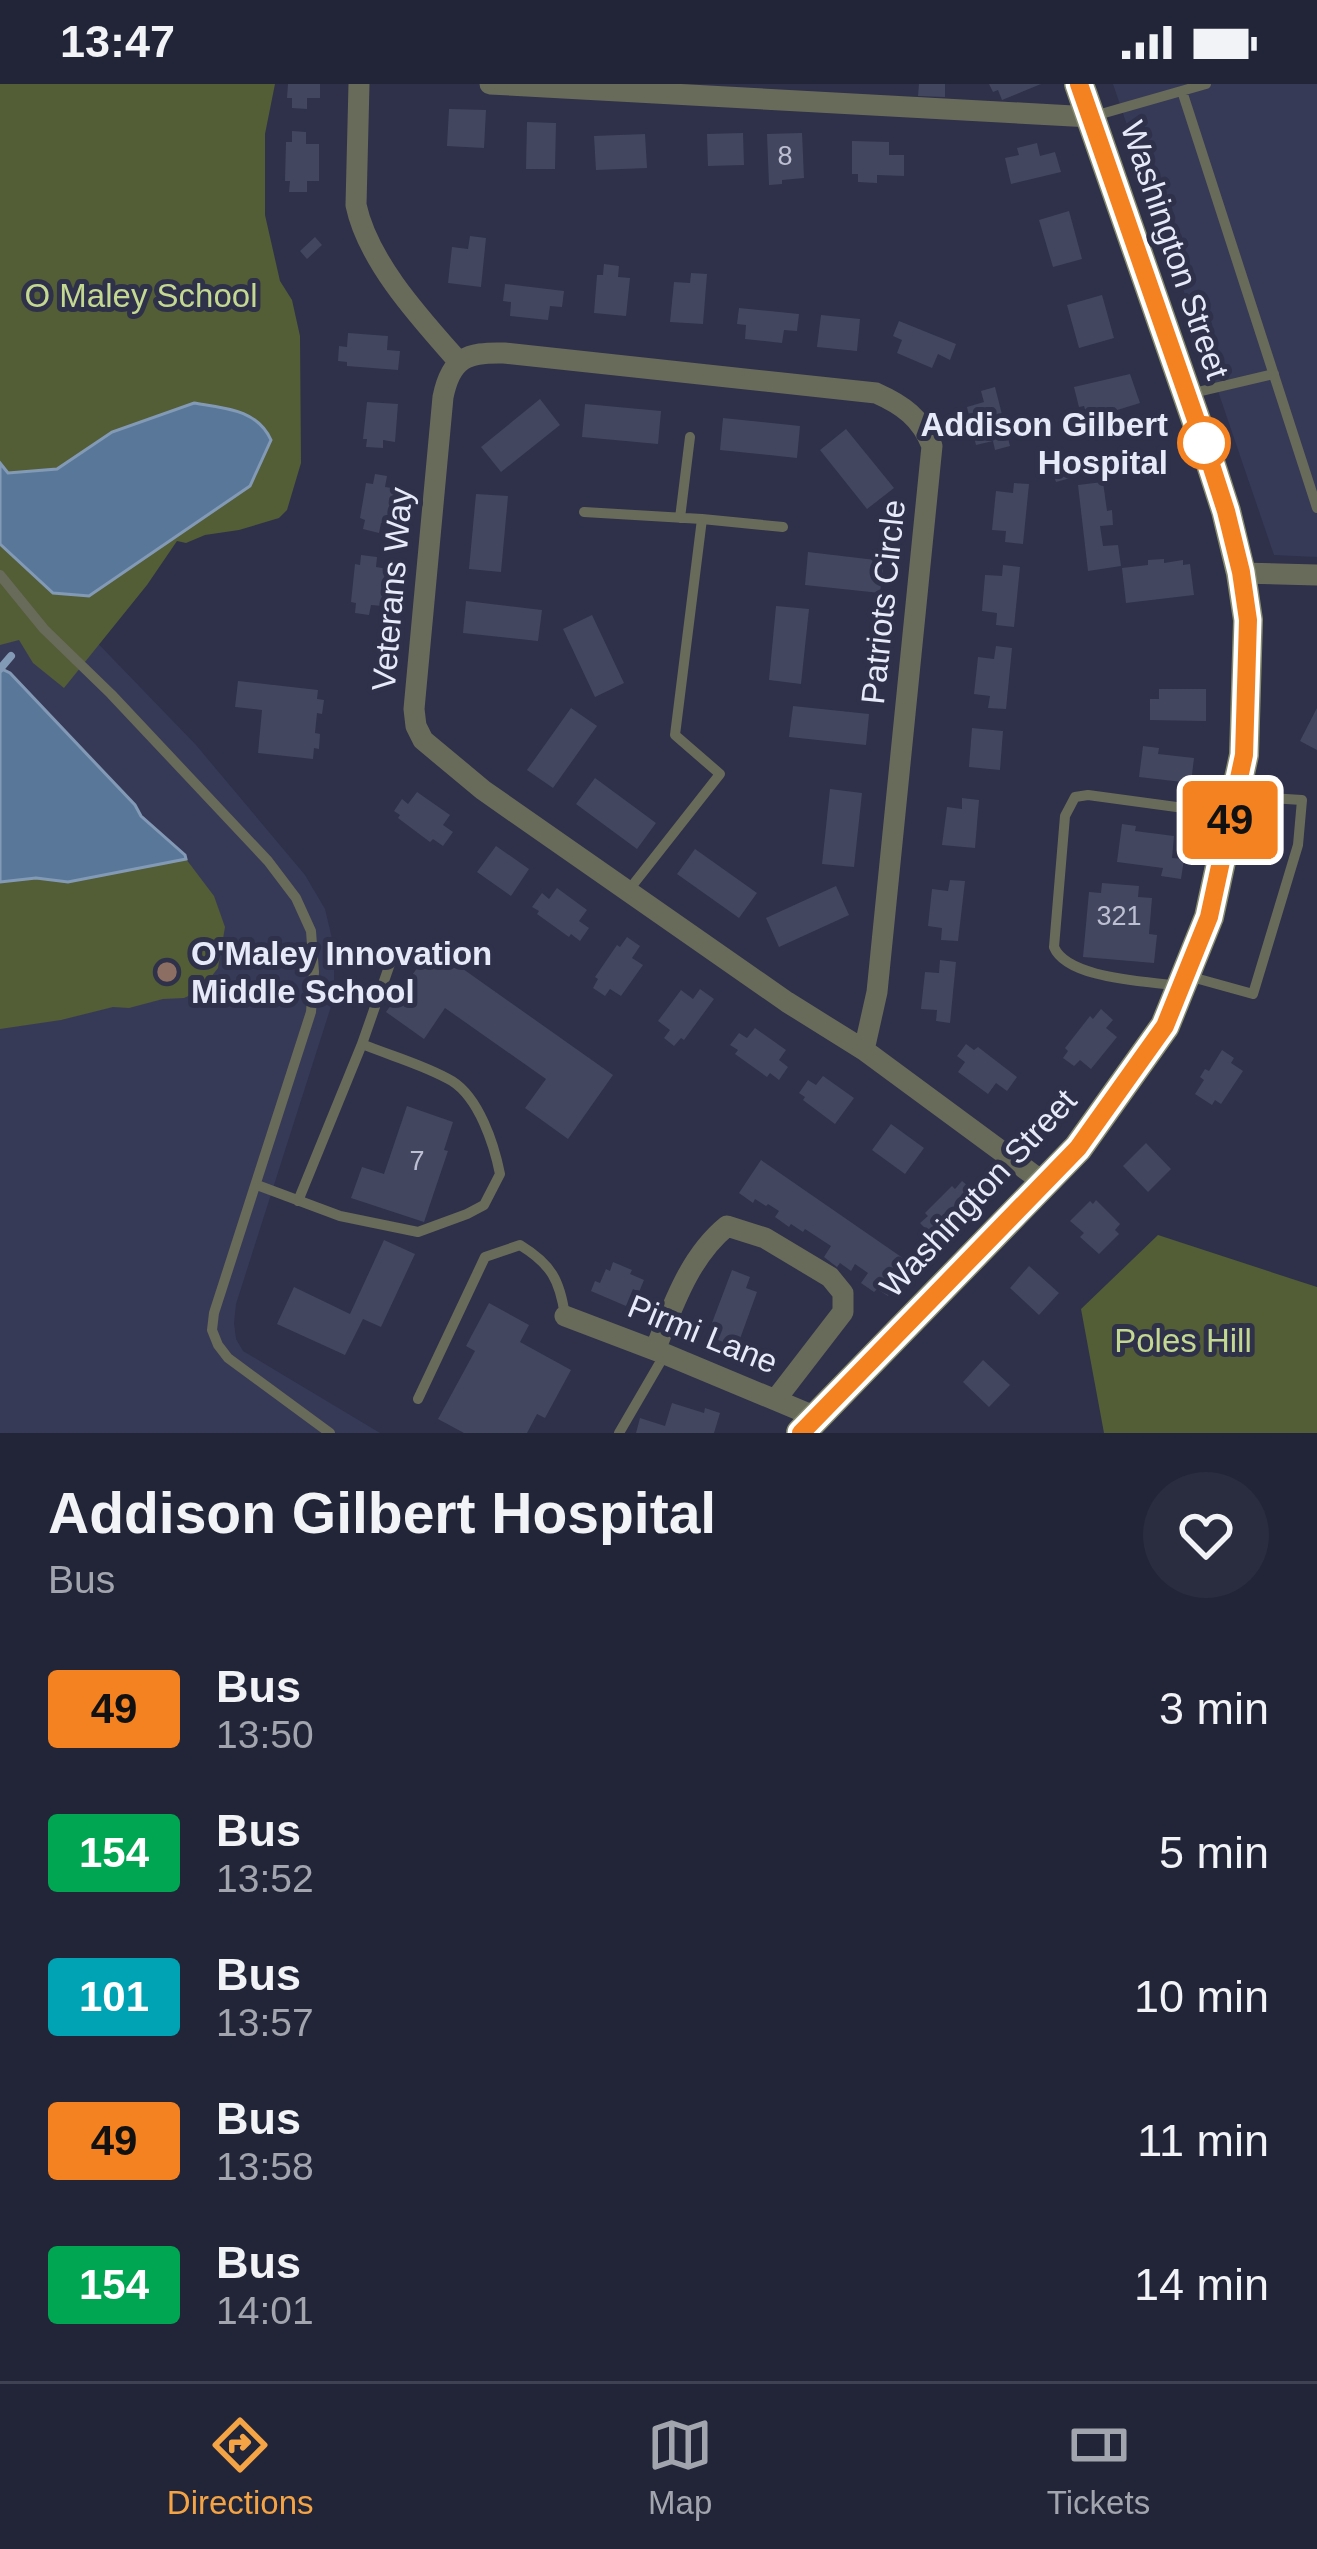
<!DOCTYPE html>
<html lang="en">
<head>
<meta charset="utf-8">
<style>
	body { margin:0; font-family:Arial,sans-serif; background:#2a2d3f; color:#f1f3f6; height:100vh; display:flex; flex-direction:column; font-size:45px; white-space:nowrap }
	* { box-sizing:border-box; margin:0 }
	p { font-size:39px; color:#a2a5ad }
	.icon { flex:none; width:66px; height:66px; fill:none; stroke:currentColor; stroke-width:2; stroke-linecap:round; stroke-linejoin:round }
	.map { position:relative; height:1349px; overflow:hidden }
	.drawer { display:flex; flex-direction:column; background:#222537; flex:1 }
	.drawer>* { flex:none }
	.badge { padding:0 24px; border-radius:9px; font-size:42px; line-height:78px }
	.map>.badge { position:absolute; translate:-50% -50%; box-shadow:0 0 0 6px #fff }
	.round { display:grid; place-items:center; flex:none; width:126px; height:126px; border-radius:63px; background:#2a2d3f }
	.summary { display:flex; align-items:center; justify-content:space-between; height:204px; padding:0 48px }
	h1 { font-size:57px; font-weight:700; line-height:90px }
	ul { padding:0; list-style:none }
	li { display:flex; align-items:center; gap:36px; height:144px; padding:0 48px }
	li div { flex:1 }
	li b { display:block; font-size:45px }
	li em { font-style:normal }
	li .badge { min-width:132px; font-weight:700; text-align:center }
	.status { display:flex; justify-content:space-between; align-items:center; height:84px; padding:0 60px; background:#222537; direction:ltr }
	.status svg { height:33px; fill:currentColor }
	.tab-bar { display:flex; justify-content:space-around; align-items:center; height:168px; border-top:3px solid #3f4252; background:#222537; font-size:33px; color:#a2a5ad }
	.tab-bar a { display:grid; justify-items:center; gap:6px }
	.tab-bar .active { color:#f4a345 }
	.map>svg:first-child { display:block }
	.built { fill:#373a57 }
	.green { fill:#535d36 }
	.water { fill:#597899; stroke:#839ab6; stroke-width:3 }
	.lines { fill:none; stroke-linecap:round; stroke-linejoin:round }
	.stream { stroke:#839ab6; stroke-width:8 }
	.building { fill:#43465f }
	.lane { stroke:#686b59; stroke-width:10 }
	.street { stroke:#686b59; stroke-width:21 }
	.secondary { stroke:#858a6d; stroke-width:30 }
	.line-casing { stroke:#fff; stroke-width:27 }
	.line { stroke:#f58220; stroke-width:18 }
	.stop-dot { fill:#fff; stroke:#f58220; stroke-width:6 }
	.education-dot { fill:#8d6e63; stroke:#2e3149; stroke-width:4.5 }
	.labels { text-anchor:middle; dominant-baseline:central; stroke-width:10; stroke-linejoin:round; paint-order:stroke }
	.number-label { font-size:27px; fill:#bdc0d2 }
	.street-label { font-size:33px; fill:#e6e9f8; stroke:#2e3149 }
	.park-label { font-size:33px; fill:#c5d892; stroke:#2e3149 }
	.stop-label { font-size:33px; font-weight:bold; fill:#e6e9f8; stroke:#2e3149; text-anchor:end }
	.poi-label { font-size:33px; font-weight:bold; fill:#e6e9f8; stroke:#2e3149; text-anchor:start }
</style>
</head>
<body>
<div class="status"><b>13:47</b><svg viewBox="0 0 49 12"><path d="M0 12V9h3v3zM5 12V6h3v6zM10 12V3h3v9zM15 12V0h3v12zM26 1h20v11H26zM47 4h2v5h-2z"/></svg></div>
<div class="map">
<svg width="1317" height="1349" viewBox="0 0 1317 1349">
	<rect width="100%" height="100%" fill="#2e3149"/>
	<!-- built -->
	<path class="built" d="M1113,0h204v473l-43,-2z
		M0,458l196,203 109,130 20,34 9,38v50l-98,307 -2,19 2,16 7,12 137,82h-380z"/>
	<!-- green -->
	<path class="green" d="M0,0h275l-10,50v81l15,66 12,19 8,36 1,127 -14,47 -8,8 -40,12 -34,5 -19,8 -9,-2 -30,44 -83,103 -31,-25 -14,-23 -19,5z
		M186,775l28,37 11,31 -7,41 -17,22 -17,8 -21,1 -34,9 -16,-1 -52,13 -61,9v-147l36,-4 32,4z
		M1158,1151l159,52v146h-213l-23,-124z"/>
	<!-- water -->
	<path class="water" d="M194,319c30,5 63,6 77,37l-21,46 -161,110 -36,-3 -53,-49v-81l8,10 49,-4 55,-37z
		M0,584l10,5 125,132 6,11 44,39 1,4 -118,23 -32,-4 -36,4z"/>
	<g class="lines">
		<!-- stream -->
		<path class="stream" d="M0,585l11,-13"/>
	</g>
	<!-- building -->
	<path class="building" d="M288,0h32v14h-13v11l-15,-1v-10h-5z
		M919,0h26v13l-27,-1z
		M989,0h52l-39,16 -4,-10 -5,2z
		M449,25l37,1 -2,38 -37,-2z
		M527,38l29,1 -1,46h-29z
		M292,47l14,1v12h13v37h-12v11h-18l1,-11h-5l1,-39h6z
		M743,49l1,32 -36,1 -1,-32z
		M802,49l2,45 -22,2v4l-13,1 -2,-51z
		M645,50l2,34 -51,2 -2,-34z
		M852,57l37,1v13h15v21l-27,-1v8l-19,-1v-8h-6z
		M1037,59l3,13 15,-4 6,20 -50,12 -6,-26 14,-3 -2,-7z
		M1069,127l13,48 -29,8 -14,-47z
		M470,152l16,2 -5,49 -33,-4 4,-36 16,2z
		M315,153l7,8 -15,14 -7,-8z
		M604,180l15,2 -1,11 12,1 -4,38 -32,-3 3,-38h6z
		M691,189l16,1 -4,50 -33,-2 4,-40 16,1z
		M505,200l59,7 -2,16 -12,-1 -2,14 -38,-4 1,-14 -8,-1z
		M1102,211l12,43 -35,10 -12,-43z
		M739,224l60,6 -2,17 -13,-1 -2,13 -37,-4 1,-14 -9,-1z
		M821,231l39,4 -3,32 -40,-4z
		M899,237l57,23 -6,16 -12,-6 -6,14 -35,-15 5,-13 -9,-4z
		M348,249l40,3 -1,14 13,1 -2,19 -51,-4v-4l-9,-1 1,-15 8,1z
		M1130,290l10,29 -52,16 -4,-13 -5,1 -5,-20z
		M995,303l15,59 -15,4 -2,-9 -17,4 -9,-38 17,-5 -3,-11z
		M540,315l20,26 -59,47 -20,-25z
		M367,318l31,2 -3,38 -12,-2v8l-17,-1 1,-8h-4z
		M585,320l76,7 -3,33 -76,-7z
		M723,334l77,8 -3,32 -77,-8z
		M846,345l48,59 -27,21 -47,-59z
		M1077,376l4,15 -25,7 -5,-15z
		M375,390l12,2 -2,11 13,2 -7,35 -10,-1 -2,10 -16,-4 2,-9 -5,-2 6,-35 7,1z
		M1103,398l4,29 5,-1 1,15 -13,1 3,20 15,-1 3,21 -33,5 -10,-86z
		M1014,399l15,1 -6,60 -18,-2 1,-11 -14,-1 4,-39 17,2z
		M476,410l32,2 -7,76 -32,-3z
		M808,468l76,9 -4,32 -75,-8z
		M361,471l16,2 -1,10 12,2 -1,11 6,1 -2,14 -6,-1 -2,12 -12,-1 -2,10 -14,-2 1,-10 -5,-1 4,-38 5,1z
		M1164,475v4l19,-3v5l7,-1 4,31 -68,8 -4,-35 26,-3v-5z
		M1003,481l17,2 -6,60 -18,-2 1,-12 -15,-2 3,-36 17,1z
		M466,517l76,9 -4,31 -75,-8z
		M776,522l33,3 -8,75 -32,-4z
		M592,531l32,68 -29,14 -32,-68z
		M996,562l16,2 -6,61 -18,-1 2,-12 -16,-2 4,-37 16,2z
		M238,597l80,9 -1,9 7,1 -2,14 -5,-1 -2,20 5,1 -1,15 -5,-1 -1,11 -55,-6 4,-43 -27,-3z
		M1159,605h47v32l-56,-1v-21h9z
		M793,622l76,8 -3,31 -77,-8z
		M571,624l26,18 -44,62 -26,-18z
		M1317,624v42l-17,-9z
		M972,644l31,3 -3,39 -31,-3z
		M1143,662l16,2 -1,6 36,4 -3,25 -52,-6z
		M595,694l61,45 -19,26 -61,-45z
		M830,705l32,4 -8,74 -32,-3z
		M417,708l33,23 -7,10 10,7 -10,14 -10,-7 -3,3 -32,-24 2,-3 -6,-4 8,-12 6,5z
		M962,714l17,2 -4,48 -33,-3 5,-38 15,2z
		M1122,740l14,2 -1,5 39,5 -2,22 12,1 -3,20 -20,-3 2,-8 -46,-6z
		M496,762l33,23 -18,27 -34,-24z
		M695,765l62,44 -18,25 -62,-44z
		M950,796l15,1 -7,60 -17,-1 1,-12 -14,-2 4,-37 16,2z
		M1102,799l37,3 -1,11 14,1 -3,36 8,1 -3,28 -71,-6 6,-65 12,1z
		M836,802l13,29 -70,32 -13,-29z
		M557,804l30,22 -8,11 10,7 -9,13 -9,-7 -2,3 -32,-23 2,-3 -7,-4 10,-14 7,6z
		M627,853l13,9 -8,12 11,7 -22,31 -11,-7 -5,7 -12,-8 5,-9 -3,-2 22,-32 3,2z
		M432,863l181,128 -45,64 -43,-31 21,-29 -101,-71 -21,31 -38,-27z
		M940,876l16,2 -6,61 -14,-2 1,-11 -16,-1 4,-37 14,1z
		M700,905l14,10 -30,41 -3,-2 -7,8 -10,-8 6,-8 -12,-9 23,-31 12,9z
		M1101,925l12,11 -7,8 11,9 -26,32 -11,-9 -6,6 -11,-8 5,-7 -3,-3 25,-32 3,3z
		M755,944l31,22 -7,10 9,7 -9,13 -9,-7 -3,4 -32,-23 3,-4 -8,-5 9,-12 8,5z
		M966,960l8,6 4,-3 39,30 -10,14 -11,-8 -8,11 -30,-22 7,-10 -8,-6z
		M1222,966l12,8 -3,5 12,8 -22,33 -6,-4 -3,5 -17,-11 9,-14 -4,-3 5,-8 4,2z
		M823,992l31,22 -19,26 -32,-24 2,-3 -6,-4 9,-13 8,5z
		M407,1022l46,16 -9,28 4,1 -24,71 -73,-24 11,-31 22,7z
		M891,1040l33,24 -19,26 -33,-24z
		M1146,1059l25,26 -23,23 -25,-26z
		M761,1076l149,103 -22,33 -11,-7 -3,3 -13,-9 7,-10 -13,-9 -4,7 -11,-8 -3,4 -13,-10 7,-11 -26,-17 -2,3 -12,-8 -2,3 -14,-10 4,-6 -11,-7 -2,2 -11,-7 -2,4 -14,-10z
		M962,1097l12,10 -7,8 9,8 -28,28 -8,-8 -8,8 -12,-12 8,-7 -3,-3 27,-27 3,3z
		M1096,1116l24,24 -5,6 4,4 -20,20 -19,-17 4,-4 -14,-12 20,-20 3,3z
		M384,1156l31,14 -34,73 -18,-8 -18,36 -68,-31 17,-37 56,27z
		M613,1178l19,8 -2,4 14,6 -5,12 -6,-3 -7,17 -35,-15 4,-10 5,2 6,-14 4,2z
		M1029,1182l30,27 -20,22 -29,-27z
		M732,1186l18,7 -4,11 11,4 -20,55 -30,-11z
		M489,1219l40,22 -9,17 51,28 -26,48 -8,-4 -10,19h-63l-26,-14 37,-68 -9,-5z
		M983,1276l27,25 -21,22 -26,-25z
		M672,1319l32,10 1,-5 15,5 -6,20h-78l4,-15 25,8z"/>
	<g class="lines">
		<!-- lane -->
		<path class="lane" d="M1182,7l135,417
			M1094,32l112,-32
			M1189,310l85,-20
			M584,428l118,7 -27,216 45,39 -92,117
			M680,434l10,-81
			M702,435l81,8
			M0,491l44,54 67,65 157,167 28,37 15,33 3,41 -3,40 -97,301 -2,17 6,15 10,13 102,75
			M1188,892l65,18 45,-149 4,-45 -62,-4
			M1179,902c-32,-5 -112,-7 -125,-39l11,-131 10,-19 13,-2 140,19
			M257,1101l83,31 78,16 49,-18 17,-9 16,-31c-6,-30 -21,-76 -48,-93 -27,-16 -61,-25 -90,-37
			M298,1117l64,-157 29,-83
			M418,1315l67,-142 35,-12c31,19 40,35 45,71
			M619,1349l46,-79"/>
		<!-- street -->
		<path class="street" d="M359,0l-3,121c12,57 65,114 103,157
			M490,0l601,33
			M1241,489l76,2
			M864,966l13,-58 55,-546c-11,-28 -29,-41 -56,-53l-372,-40c-37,-1 -53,5 -61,44l-29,312 2,17 7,14 60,50 304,212 77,48 179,132
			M565,1232l100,38 151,63 -3,10
			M655,1266c18,-44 34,-93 72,-124l38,12 65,39 13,16v19l-67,87"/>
		<!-- secondary -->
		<path class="secondary" d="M801,1349l277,-285 87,-122 44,-109 35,-162 4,-135 -7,-47 -15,-62 -21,-65 -126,-362"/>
	</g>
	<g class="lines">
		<!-- line casing -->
		<g class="line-casing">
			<path id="line" d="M801,1349l277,-285 87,-122 44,-109 35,-162 4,-135 -7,-48 -15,-61 -21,-65 -126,-362"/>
		</g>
		<!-- line -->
		<use href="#line" class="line"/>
	</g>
	<!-- markers -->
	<circle class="stop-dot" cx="1204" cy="359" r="24"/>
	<circle class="education-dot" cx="167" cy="888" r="12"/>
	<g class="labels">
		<!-- number labels -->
		<g class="number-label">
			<text x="785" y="72">8</text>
			<text x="1119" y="832">321</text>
			<text x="417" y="1077">7</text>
		</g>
		<!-- street labels -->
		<g class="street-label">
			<text transform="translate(1175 166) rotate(71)">Washington Street</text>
			<text transform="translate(392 505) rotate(-85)">Veterans Way</text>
			<text transform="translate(883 518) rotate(-84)">Patriots Circle</text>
			<text transform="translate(978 1109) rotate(-47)">Washington Street</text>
			<text transform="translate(703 1250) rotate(22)">Pirmi Lane</text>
		</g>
		<!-- park labels -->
		<g class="park-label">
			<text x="141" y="211">O Maley School</text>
			<text x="1183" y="1256">Poles Hill</text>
		</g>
		<!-- stop labels -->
		<g class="stop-label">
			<text x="1168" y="340">Addison Gilbert<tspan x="1168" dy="38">Hospital</tspan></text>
		</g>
		<!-- poi labels -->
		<g class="poi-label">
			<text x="191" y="869">O'Maley Innovation<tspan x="191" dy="38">Middle School</tspan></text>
		</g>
	</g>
</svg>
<b class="badge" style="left:1230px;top:736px;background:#f58220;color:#111">49</b>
</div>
<section class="drawer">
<div class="summary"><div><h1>Addison Gilbert Hospital</h1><p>Bus</p></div><a class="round"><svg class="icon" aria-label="heart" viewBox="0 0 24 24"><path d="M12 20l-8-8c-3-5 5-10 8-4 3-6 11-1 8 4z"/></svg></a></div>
<ul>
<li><span class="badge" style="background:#f58220;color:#111">49</span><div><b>Bus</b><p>13:50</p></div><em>3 min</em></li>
<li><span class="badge" style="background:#00a651;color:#fff">154</span><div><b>Bus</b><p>13:52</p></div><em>5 min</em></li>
<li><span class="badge" style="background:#00a3b4;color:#fff">101</span><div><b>Bus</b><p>13:57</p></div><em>10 min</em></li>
<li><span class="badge" style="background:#f58220;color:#111">49</span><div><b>Bus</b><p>13:58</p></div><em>11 min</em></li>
<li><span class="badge" style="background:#00a651;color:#fff">154</span><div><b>Bus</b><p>14:01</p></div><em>14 min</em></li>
</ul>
</section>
<nav class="tab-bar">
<a class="active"><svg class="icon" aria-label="directions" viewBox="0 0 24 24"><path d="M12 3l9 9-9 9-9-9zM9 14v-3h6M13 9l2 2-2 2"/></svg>Directions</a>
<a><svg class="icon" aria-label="map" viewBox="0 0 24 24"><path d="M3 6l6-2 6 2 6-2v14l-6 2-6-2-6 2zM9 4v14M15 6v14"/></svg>Map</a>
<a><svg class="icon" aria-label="tickets" viewBox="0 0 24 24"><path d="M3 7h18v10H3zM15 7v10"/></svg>Tickets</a>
</nav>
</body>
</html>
